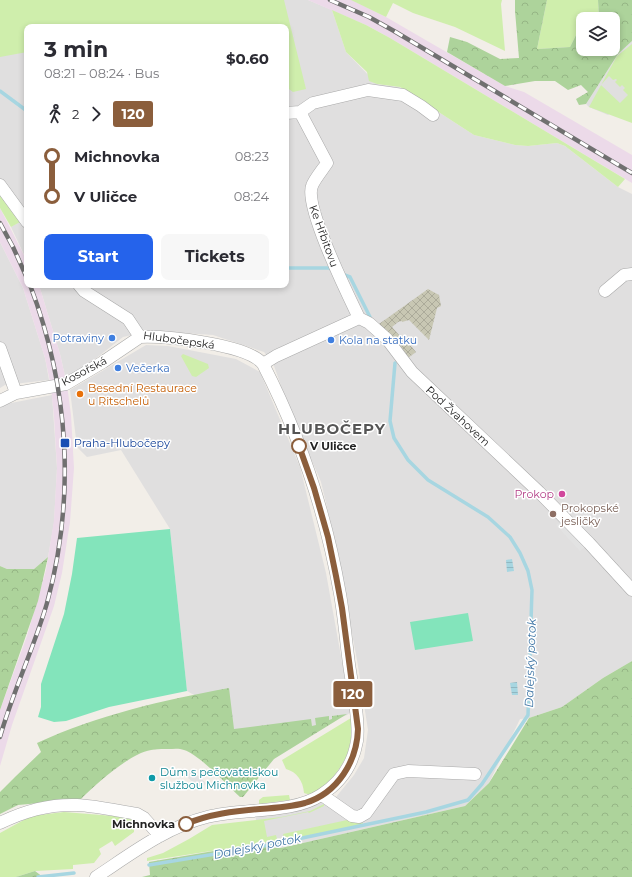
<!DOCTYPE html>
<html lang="en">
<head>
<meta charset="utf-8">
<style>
	body { margin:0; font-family:Montserrat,sans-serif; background:#f7f7f7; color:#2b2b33; height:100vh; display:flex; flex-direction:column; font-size:15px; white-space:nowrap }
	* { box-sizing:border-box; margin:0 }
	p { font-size:13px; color:#7c7c81 }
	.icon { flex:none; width:22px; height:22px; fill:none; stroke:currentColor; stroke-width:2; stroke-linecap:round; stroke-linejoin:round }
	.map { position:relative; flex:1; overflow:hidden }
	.details { position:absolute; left:24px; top:24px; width:265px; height:264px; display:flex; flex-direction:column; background:#fff; border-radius:8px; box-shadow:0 2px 6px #0003 }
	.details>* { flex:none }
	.badge { padding:0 8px; border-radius:3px; font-size:14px; line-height:26px }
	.controls { position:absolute; left:576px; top:12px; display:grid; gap:8px }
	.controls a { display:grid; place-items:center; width:44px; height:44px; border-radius:8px; background:#fff; box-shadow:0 2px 6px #0003; font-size:20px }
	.map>.badge { position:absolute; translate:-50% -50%; box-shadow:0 0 0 2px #fff }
	.legs { display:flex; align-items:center; gap:6px; height:44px; padding:0 20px; font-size:13px }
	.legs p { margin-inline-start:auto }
	.summary { display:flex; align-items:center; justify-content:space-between; height:68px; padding:0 20px }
	h1 { font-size:22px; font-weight:700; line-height:30px }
	.button { display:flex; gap:8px; margin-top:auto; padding:8px 20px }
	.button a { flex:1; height:46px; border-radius:8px; background:#2563eb; color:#fff; font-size:16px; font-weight:700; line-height:46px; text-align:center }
	.button a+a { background:#f7f7f7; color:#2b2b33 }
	ul { padding:0 20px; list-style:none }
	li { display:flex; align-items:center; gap:14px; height:40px; font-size:15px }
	li i { display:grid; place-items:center; width:6px; height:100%; margin:0 5px; background:currentColor }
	li i::after { content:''; width:10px; height:10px; margin:-5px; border:3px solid; border-radius:50%; background:#fff }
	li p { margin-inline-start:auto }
	li:first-child i { background:linear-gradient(#0000 50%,currentColor 0) }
	li:last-child i { background:linear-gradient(currentColor 50%,#0000 0) }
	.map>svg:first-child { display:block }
	.residential { fill:#e0dfdf }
	.railway { fill:#ecdae9 }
	.construction { fill:url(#construction-cross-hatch) }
	.grass { fill:#cfeeac; fill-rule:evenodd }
	.forest { fill:url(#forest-crowns) }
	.pitch { fill:#83e4bb }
	.parking { fill:#e2e2e2 }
	.water { fill:url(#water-rules) }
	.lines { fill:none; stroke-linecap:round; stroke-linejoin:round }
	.stream { stroke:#a7d6e1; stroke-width:3.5 }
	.minor-casing { stroke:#a9a9a9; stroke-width:13 }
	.minor { stroke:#fff; stroke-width:12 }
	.rail-casing { stroke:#707070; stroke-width:4.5 }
	.rail { stroke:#fff; stroke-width:3; stroke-dasharray:9; stroke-linecap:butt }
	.line-1-casing { stroke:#fff; stroke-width:9 }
	.line-1 { stroke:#8b5e3c; stroke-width:6 }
	.shop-dot { fill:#3f7fe0; stroke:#fff; stroke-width:1.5 }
	.food-dot { fill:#e8710a; stroke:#fff; stroke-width:1.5 }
	.transit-dot { fill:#1a4fb4; stroke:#fff; stroke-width:1.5 }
	.stop-1-dot { fill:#fff; stroke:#8b5e3c; stroke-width:2 }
	.hotel-dot { fill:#d1479c; stroke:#fff; stroke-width:1.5 }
	.education-dot { fill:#8d6e63; stroke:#fff; stroke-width:1.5 }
	.culture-dot { fill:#0f9aa8; stroke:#fff; stroke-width:1.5 }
	.labels { text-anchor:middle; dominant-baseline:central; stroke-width:3; stroke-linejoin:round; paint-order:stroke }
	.street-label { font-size:11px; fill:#222; stroke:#fff }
	.shop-label { font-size:11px; fill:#366cbe; stroke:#fff; text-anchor:start }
	.food-label { font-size:11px; fill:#c56008; stroke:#fff; text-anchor:start }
	.transit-label { font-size:11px; fill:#164399; stroke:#fff; text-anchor:start }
	.stop-label { font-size:11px; font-weight:bold; fill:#222; stroke:#fff; text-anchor:start }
	.hotel-label { font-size:11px; fill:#b23c85; stroke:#fff; text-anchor:end }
	.education-label { font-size:11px; fill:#785e54; stroke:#fff; text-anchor:start }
	.culture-label { font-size:11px; fill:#0d838f; stroke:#fff; text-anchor:start }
	.water-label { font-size:12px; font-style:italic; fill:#4278a7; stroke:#fff }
	.district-label { font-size:15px; font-weight:bold; letter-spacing:1px; fill:#555; stroke:#fff }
</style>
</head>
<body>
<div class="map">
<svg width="632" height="877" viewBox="0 0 632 877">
	<defs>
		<pattern id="construction-cross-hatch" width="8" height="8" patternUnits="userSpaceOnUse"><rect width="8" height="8" fill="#c8c7b3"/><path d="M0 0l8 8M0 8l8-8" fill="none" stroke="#acab9a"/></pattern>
		<pattern id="forest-crowns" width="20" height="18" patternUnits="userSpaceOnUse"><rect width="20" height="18" fill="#add39b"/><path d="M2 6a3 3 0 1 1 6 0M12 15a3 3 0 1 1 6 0" fill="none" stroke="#95b585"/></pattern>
		<pattern id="water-rules" width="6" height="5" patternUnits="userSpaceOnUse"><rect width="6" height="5" fill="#a7d6e1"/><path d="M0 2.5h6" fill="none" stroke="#8fb7c1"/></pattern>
	</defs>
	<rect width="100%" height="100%" fill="#f2eee8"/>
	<!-- residential -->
	<path class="residential" d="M0,0h308l24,10 14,42 31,32 23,3 74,48 41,10 13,1 29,-3 8,3 53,41 14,7v467l-29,17 -41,29 -33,11 -9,1 -31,64 -24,23 -184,42 -16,-1 -4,-4 -6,-28 27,-2 26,-5 28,-11 18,-22 10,-17 4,-28 -11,-70 -25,-132 -11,-46 -34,-79 -14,-40 -9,-11 -51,-17 -62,-4 -28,6 -43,34 -15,5 -5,-22 -21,-69h247v-258h-259v234l-16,-34 8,-5 -19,-27z
		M632,41v55l-24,19 -19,-8 -3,-3 32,-50z
		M0,242l23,46 22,70 4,22 -44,5 -5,3z
		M146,345l22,1 68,13 24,13 40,95 26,106 25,139 -4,3 -105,42 -30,-52 -25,-14 -17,-162 -49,-79 -34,7 -10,-10 -7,-57z
		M52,395l5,73 -3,55 -6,34 -14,12h-27l-7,-3v-158l6,-4z"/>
	<!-- railway -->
	<path class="railway" d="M308,0h44l34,17 119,69 19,6 108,63v28l-242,-145 -24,-13z
		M0,208l27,53v24h12l21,69 7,31 4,30 3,53 -4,54 -8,51 -8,33 -42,119 -12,41v-56l27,-74 19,-66 8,-50 3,-52 -3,-51 -3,-30 -6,-29 -22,-70 -23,-46z"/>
	<!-- construction -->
	<path class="construction" d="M428,289l11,6 2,11 -4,2 -8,32 -20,-20 -7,2v-1l-4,1 -6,5 7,8 1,4 3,1 2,-1 11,13 -8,6 -14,-20 -15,-14z"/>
	<!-- grass -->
	<path class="grass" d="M0,0h284l22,89 -13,3 -7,-5v-60h-259v25l-27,5z
		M351,0h151l-1,4 4,47 -50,-24 -42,-14 -20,-10 -7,14z
		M547,0h51l1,19h-16v12l-7,4 -6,12 -33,2z
		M332,10l34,15 24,13 235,141 -7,8 -53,-41 -8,-3 -29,3 -13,-1 -41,-10 -74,-48 -23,-3 -8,-3 -2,-9 -21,-20z
		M632,44v79l-43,-16 28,-51zM609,76l4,4 3,-1 1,1 -2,2 5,5 2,-2 3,3 -2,2 5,5 -8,8 -19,-18z
		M0,195l20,27 -9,5 -11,-19z
		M183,354l25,10 1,4 -13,9 -4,-1 -11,-20z
		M351,718c2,11 0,23 -3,34 -4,13 -28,48 -44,41 -1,-12 -7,-21 -18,-24l-4,-9z
		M289,795l1,5 -31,4v-4l4,-3z
		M324,804v2l-15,7 -1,-1 -44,9 3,16 9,-2 1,4 7,-1 -1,-4 64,-14 8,2 7,-2 1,5 -30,7 -186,29v-3l16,-5 26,-14 23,-14 69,-8 29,-6z
		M64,812l62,5 8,4 -3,2 3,6v3l-19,14 -3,-5 -13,8 2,5 -7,9 -21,2v4l-38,2 -19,6h-16v-44l31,-17z"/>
	<!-- forest -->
	<path class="forest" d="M515,0h32l-10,49 33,-2 6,-12 7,-4v18h30v-30h-14l-1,-19h34v41l-14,13 -32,50 -7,1 -3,-6 12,-7 -7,-7 -13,5 -13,-9h-20l-30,5 -58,-34 3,-15 17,5 33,17 19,-1 -4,-47z
		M48,557l-10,44 -38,109v-144l7,3h27z
		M632,661v216h-490l8,-2 -1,-13 112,-19 4,4 16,1 184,-42 24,-23 40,-65 33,-11 41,-29z
		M229,688l5,41 77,-10 1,7 4,-1 -1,-7 14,-2v4l3,-1v-3l15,-2 -73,45 -31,38h-3c-13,-12 -40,-42 -56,-47 -5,-2 -11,-1 -16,-1 -9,0 -18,0 -27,4 -20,9 -45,31 -61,47l-29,2 -33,3 -18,9v-22l15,-15 26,-25 -4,-9c61,-28 126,-43 192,-55z
		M35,871l8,6h-27z"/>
	<!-- pitch -->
	<path class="pitch" d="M170,529l17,162 -78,16 -43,14 -12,1 -16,-5 3,-10v-23l23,-70 8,-40 5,-36z
		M468,613l5,28 -58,9 -5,-28z"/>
	<!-- parking -->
	<path class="parking" d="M564,518l25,25 -9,8 -24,-26z
		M192,770l14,13 -5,6 -14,-12z"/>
	<!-- water -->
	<path class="water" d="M512,559l2,12 -7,1 -1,-12z
		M517,682l1,13h-6l-2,-12z"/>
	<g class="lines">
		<!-- stream -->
		<path class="stream" d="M0,91l27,20
			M286,268h43l4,2
			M342,274l8,3 20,40
			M149,865l120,-20 157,-33 42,-12 14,-16 46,-69 4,-125 -4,-19 -8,-18 -10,-16 -22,-20 -60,-37 -20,-20 -14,-22 -4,-17 5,-58
			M38,877l36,-4"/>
		<!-- minor casing -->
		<g class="minor-casing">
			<path id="minor" d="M300,112l27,51c-4,6 -13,17 -15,23 -8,20 37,111 47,132
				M300,112l13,-9 55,-13 35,5 18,11 12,9
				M286,113l14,-1
				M0,185l27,37
				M79,285l5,6 44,28 12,18
				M605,291l19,-16 8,-1
				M359,318l10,5 18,16 25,33 127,120 50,51 43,47
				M0,348l16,45
				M263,364l13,-8 83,-38
				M0,401l16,-8 50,-9 37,-22 37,-25
				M322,795l30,21 7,1 7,-4 28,-39 14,-3 67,3
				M0,823c24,-12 50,-19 77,-18 20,1 41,6 60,9l7,4 16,18
				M96,877c35,-23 70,-50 111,-60 35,-9 85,-3 114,-22 19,-12 32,-30 36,-54 3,-20 -5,-55 -8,-77 -3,-23 -5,-47 -9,-70 -14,-80 -40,-158 -77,-230 -16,-20 -97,-28 -123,-27"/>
		</g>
		<!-- minor -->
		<use href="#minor" class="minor"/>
		<!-- rail casing -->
		<g class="rail-casing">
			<path id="rail" d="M330,0l39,17 25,14 238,142
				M0,223l13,24 14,31
				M0,737c13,-46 34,-89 47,-134 29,-106 22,-216 -17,-318"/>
		</g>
		<!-- rail -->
		<use href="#rail" class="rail"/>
	</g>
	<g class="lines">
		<!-- line-1 casing -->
		<g class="line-1-casing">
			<path id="line-1" d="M186,824c23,-10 49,-13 74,-15 15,-1 30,-2 45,-6 33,-10 52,-42 53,-74l-16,-121 -6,-32 -8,-39 -14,-49 -15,-42"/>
		</g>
		<!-- line-1 -->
		<use href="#line-1" class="line-1"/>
	</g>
	<!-- markers -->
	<g class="shop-dot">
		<circle cx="112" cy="338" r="4"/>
		<circle cx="331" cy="340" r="4"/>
		<circle cx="118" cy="368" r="4"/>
	</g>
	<circle class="food-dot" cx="80" cy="394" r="4"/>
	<rect class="transit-dot" x="60" y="438" width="10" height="10" rx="2"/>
	<g class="stop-1-dot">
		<circle cx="299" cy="446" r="7"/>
		<circle cx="186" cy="824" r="7"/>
	</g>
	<circle class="hotel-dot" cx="562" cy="494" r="4"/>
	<circle class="education-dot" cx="553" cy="514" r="4"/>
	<circle class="culture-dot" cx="152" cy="778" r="4"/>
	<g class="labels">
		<!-- street labels -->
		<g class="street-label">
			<text transform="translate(324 236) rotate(70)">Ke Hřbitovu</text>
			<text transform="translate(179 340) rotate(8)">Hlubočepská</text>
			<text transform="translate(84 371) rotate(-28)">Kosořská</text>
			<text transform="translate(458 416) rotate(43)">Pod Žvahovem</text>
		</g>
		<!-- shop labels -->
		<g class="shop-label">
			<text x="104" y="338" text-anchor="end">Potraviny</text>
			<text x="339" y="340">Kola na statku</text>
			<text x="126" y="368">Večerka</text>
		</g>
		<!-- food labels -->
		<g class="food-label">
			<text x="88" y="388">Besední Restaurace<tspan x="88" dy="13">u Ritschelů</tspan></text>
		</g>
		<!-- transit labels -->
		<g class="transit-label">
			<text x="74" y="443">Praha-Hlubočepy</text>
		</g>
		<!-- stop labels -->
		<g class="stop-label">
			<text x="310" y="446">V Uličce</text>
			<text x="175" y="824" text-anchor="end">Michnovka</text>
		</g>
		<!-- hotel labels -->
		<g class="hotel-label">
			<text x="554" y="494">Prokop</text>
		</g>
		<!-- education labels -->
		<g class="education-label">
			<text x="561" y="508">Prokopské<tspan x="561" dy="13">jesličky</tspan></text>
		</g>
		<!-- culture labels -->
		<g class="culture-label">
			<text x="160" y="772">Dům s pečovatelskou<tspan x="160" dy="13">službou Michnovka</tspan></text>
		</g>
		<!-- water labels -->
		<g class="water-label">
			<text transform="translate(530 663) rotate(-88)">Dalejský potok</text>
			<text transform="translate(257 846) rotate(-11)">Dalejský potok</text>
		</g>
		<!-- district labels -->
		<g class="district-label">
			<text x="332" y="428">HLUBOČEPY</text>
		</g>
	</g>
</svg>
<div class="controls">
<a><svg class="icon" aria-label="layers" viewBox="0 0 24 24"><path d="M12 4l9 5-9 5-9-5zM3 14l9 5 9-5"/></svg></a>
</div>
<b class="badge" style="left:353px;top:694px;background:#8b5e3c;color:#fff">120</b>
<section class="details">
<div class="summary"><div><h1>3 min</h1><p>08:21 – 08:24 · Bus</p></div><b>$0.60</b></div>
<div class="legs"><svg class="icon" aria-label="walk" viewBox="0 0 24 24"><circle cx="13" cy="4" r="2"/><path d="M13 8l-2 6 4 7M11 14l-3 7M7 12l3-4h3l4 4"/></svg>2<svg class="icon" aria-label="forward" viewBox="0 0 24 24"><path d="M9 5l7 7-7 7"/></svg><b class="badge" style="background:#8b5e3c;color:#fff">120</b></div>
<ul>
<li><i style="color:#8b5e3c"></i><b>Michnovka</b><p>08:23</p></li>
<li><i style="color:#8b5e3c"></i><b>V Uličce</b><p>08:24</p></li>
</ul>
<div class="button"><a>Start</a><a>Tickets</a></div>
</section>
</div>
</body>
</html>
